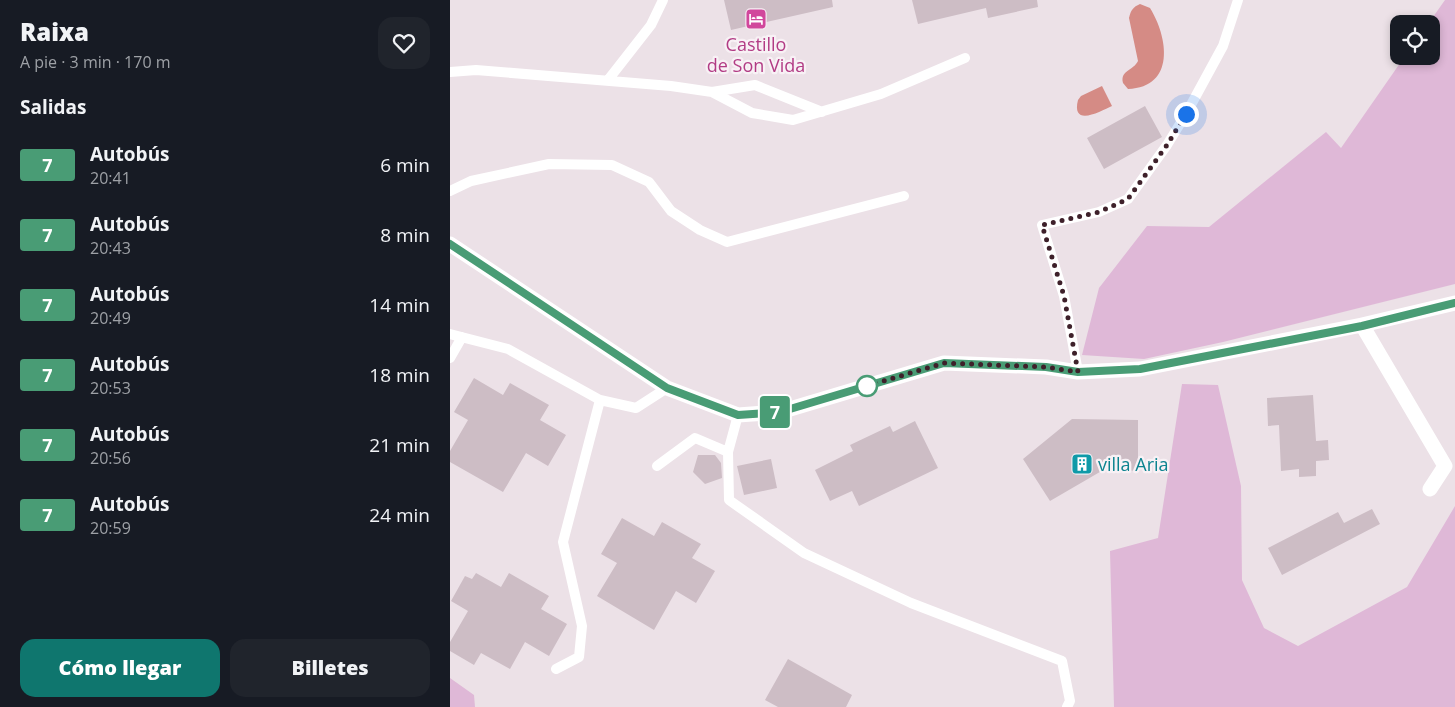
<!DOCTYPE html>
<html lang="es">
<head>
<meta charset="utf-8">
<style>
	body { margin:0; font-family:"Open Sans",sans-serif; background:#20242c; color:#f1f3f6; height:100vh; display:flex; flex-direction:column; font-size:19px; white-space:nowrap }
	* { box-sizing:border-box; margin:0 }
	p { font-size:16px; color:#9ea1a6 }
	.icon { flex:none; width:28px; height:28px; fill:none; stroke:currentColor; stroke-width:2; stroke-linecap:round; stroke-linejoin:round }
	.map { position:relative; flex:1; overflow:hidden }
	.drawer { display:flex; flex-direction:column; background:#171b24; width:450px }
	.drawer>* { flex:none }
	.badge { padding:0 10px; border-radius:4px; font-size:18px; line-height:32px }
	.controls { position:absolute; left:940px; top:15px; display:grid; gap:10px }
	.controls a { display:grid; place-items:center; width:50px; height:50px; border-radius:10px; background:#171b24; box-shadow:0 2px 8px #0003; font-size:25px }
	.you { position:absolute; width:25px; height:25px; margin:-12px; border:4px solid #fff; border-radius:50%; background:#1a73e8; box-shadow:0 0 0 8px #1a73e833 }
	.map>.badge { position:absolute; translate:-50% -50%; box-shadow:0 0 0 2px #fff }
	h2 { padding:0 20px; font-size:19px; line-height:45px }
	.round { display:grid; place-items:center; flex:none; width:52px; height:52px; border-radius:15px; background:#20242c }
	.headline { display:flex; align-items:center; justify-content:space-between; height:85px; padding:0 20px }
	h1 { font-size:24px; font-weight:800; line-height:38px }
	.button { display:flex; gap:10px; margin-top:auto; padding:10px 20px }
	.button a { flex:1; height:58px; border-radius:15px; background:#0f766e; color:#fff; font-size:20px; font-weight:800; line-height:58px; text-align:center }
	.button a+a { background:#20242c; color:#f1f3f6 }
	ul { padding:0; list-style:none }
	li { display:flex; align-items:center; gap:15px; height:70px; padding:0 20px }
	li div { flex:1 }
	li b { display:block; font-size:19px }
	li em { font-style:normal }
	li .badge { min-width:55px; font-weight:700; text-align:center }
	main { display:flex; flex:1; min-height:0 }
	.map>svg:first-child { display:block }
	.green { fill:#dfb8d7 }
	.water { fill:#d58b85 }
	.building { fill:#cdbdc5 }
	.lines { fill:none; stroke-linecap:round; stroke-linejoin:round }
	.lane { stroke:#fff; stroke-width:10 }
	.street { stroke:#fff; stroke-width:15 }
	.line-casing { stroke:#fff; stroke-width:11 }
	.line { stroke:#499c75; stroke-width:8 }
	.walk { stroke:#3e202a; stroke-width:5; stroke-dasharray:0 9 }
	.stop-dot { fill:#fff; stroke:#499c75; stroke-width:2.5 }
	.labels { text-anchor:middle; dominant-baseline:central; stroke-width:4.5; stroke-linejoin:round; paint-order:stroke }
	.hotel-label { font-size:18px; fill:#b23c85; stroke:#f8f1f5 }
	.culture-label { font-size:18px; fill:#0d838f; stroke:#f8f1f5; text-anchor:start }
</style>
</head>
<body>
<main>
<section class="drawer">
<div class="headline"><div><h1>Raixa</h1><p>A pie · 3 min · 170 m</p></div><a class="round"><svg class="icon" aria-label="heart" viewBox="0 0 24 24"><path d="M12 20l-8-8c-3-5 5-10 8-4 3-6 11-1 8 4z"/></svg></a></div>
<h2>Salidas</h2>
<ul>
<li><span class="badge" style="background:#499c75;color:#fff">7</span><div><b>Autobús</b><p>20:41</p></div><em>6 min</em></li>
<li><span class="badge" style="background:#499c75;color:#fff">7</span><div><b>Autobús</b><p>20:43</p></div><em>8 min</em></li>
<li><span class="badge" style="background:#499c75;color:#fff">7</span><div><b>Autobús</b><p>20:49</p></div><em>14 min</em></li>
<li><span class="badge" style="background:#499c75;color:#fff">7</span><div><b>Autobús</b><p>20:53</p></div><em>18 min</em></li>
<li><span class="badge" style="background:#499c75;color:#fff">7</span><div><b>Autobús</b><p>20:56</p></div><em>21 min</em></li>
<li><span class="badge" style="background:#499c75;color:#fff">7</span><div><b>Autobús</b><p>20:59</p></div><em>24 min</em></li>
</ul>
<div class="button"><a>Cómo llegar</a><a>Billetes</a></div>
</section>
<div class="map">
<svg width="1005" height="707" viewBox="0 0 1005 707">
	<rect width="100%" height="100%" fill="#ece1e7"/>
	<!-- green -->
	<path class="green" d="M995,0h10v284l-232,58 -79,17 -62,-4 17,-67 48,-62 62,1 117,-95 15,16 64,-92h26v-32h-3z
		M732,384l36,1 23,101 1,94 22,48 34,18 109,-59 48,-81v201h-341l-4,-156 48,-13z
		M0,678l24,17 1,12h-25z"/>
	<!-- water -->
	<path class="water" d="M690,4l10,4c18,29 26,79 -22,81l-5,-6c-3,-13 10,-12 15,-22l-9,-43c2,-8 4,-11 11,-14z
		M652,86l10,20c-11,5 -41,22 -34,-6l3,-4z"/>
	<!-- building -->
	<path class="building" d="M274,0h108l1,7 -102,23z
		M462,0h125l1,7 -50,11 -2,-10 -68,16z
		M695,106l17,31 -58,32 -17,-31z
		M24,378l29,17 7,-12 39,22 -9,15 26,15 -18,31 -22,-13 -23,39 -53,-30v-11l18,-31 -14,-8z
		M863,395l3,46 12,-1 1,20 -13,1v15l-17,1v-8l-18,2 -2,-46 -11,1 -1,-28z
		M622,419l66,1v51l-33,-2 -55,32 -27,-42z
		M465,421l23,47 -79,38 -7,-15 -22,10 -15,-31 38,-19 -3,-6 40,-19 3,6z
		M248,455h17l6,8 1,15 -17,6 -12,-12z
		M321,459l6,29 -33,7 -7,-29z
		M922,509l8,15 -98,51 -14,-27 70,-36 6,11z
		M172,518l32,18 8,-14 39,22 -9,14 23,13 -19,32 -20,-12 -22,39 -57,-34 20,-33 -16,-9z
		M26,573l25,14 8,-14 40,23 -8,13 26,15 -18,32 -24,-14 -15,27 -29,-16 -7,12 -24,-14v-9l18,-31 -17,-10 14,-25 7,3z
		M338,659l64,36 -6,12h-68l-13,-7z"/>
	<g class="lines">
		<!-- lane -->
		<path class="lane" d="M0,72l26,-2 195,16 41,6 43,-7 67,27
			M158,80l43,-55 12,-25
			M262,92l40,21 41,7 88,-26 84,-36
			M0,191l21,-10 78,-17 63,1 37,17 22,29 29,19 27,12 177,-46
			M0,334l58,15 92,51
			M0,358l12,-21
			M628,372l-14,-76 -22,-71 57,-13 29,-13 39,-54 19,-31 37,-68 15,-46
			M288,415l-10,37 1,48 75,53 107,50 151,58 8,40 -3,6
			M207,466l38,-28 33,14
			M106,669l23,-12 3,-31 -19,-84 37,-142 36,8 31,-20"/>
		<!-- street -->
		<path class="street" d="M0,244l217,144 71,27 42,-3 164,-49 102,4 32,5 62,-3 222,-44 93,-22
			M912,325l83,141 -15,23"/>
	</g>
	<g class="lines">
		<!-- line casing -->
		<g class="line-casing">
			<path id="line" d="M0,244l217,144 71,27 42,-3 164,-49 102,4 32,5 62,-3 222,-43 93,-23"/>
		</g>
		<!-- line -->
		<use href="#line" class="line"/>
		<!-- walk -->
		<path class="walk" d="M417,386l77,-23 102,4 32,5 -14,-76 -22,-71 57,-13 29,-13 39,-54 19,-31"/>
	</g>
	<!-- icons -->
	<defs>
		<g id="hotel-square" transform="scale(1.125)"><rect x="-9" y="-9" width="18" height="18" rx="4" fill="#d1479c" stroke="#f8f1f5"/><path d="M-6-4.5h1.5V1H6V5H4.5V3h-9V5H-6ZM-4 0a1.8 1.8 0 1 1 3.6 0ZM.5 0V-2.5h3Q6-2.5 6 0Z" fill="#fff"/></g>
		<g id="building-square" transform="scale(1.125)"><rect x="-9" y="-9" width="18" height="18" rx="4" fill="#0f9aa8" stroke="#f8f1f5"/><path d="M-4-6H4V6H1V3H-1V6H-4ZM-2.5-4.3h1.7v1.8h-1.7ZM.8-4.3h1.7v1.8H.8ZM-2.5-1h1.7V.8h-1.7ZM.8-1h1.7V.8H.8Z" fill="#fff"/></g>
	</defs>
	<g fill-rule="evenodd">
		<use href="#hotel-square" x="306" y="19"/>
		<use href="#building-square" x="632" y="464"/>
	</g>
	<!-- markers -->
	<circle class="stop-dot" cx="417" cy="386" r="10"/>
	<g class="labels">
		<!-- hotel labels -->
		<g class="hotel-label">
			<text x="306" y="44">Castillo<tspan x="306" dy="21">de Son Vida</tspan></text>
		</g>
		<!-- culture labels -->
		<g class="culture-label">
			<text x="648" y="464">villa Aria</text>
		</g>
	</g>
</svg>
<div class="controls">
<a><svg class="icon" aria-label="locate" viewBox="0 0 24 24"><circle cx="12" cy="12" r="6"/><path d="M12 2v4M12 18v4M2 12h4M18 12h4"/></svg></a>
</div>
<div class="you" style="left:736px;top:114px"></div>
<b class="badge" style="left:325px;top:412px;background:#499c75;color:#fff">7</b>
</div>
</main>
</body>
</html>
